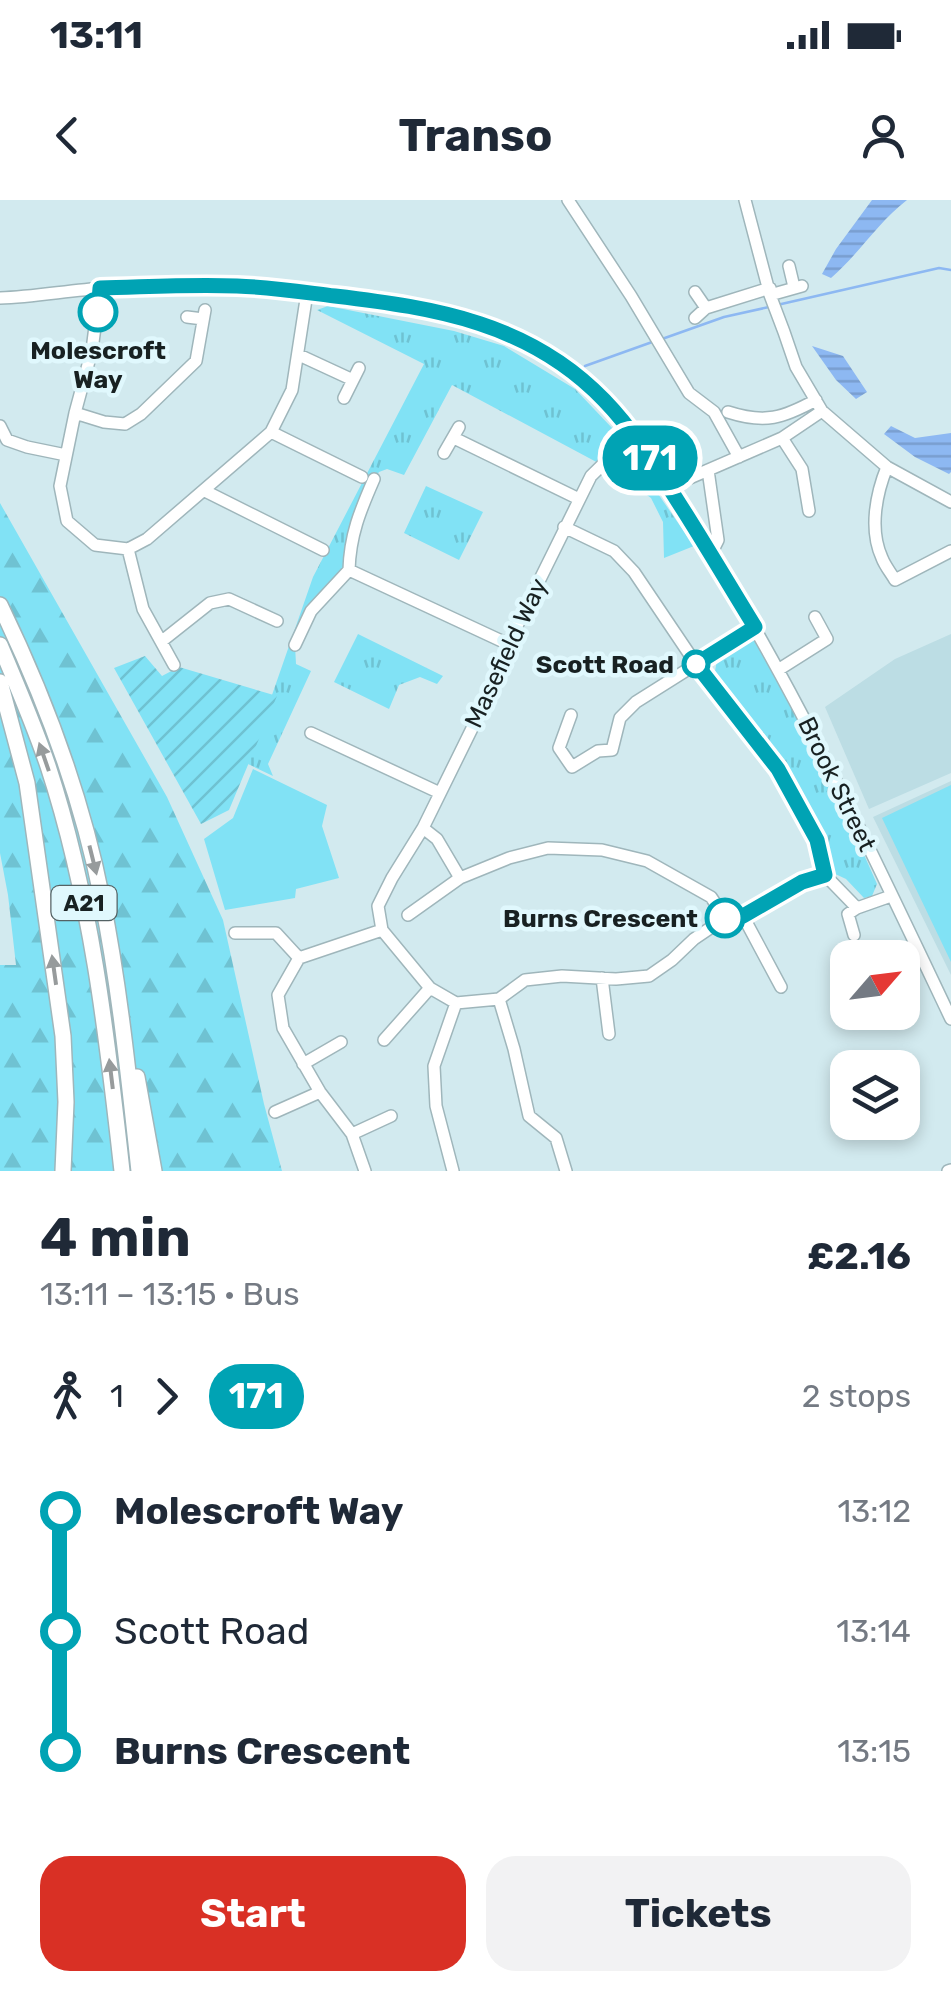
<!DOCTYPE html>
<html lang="en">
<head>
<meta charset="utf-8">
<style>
	body { margin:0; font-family:Rubik,sans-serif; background:#f2f2f3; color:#1f2937; height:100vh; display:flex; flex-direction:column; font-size:38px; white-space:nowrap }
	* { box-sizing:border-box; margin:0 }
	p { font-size:32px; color:#747a83 }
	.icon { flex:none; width:55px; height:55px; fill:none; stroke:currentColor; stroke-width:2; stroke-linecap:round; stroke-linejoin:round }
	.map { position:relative; height:971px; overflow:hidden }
	.drawer { display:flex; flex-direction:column; background:#fff; flex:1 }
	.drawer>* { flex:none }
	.badge { padding:0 20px; border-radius:32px; font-size:35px; line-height:65px }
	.needle { width:65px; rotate:62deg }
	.buttons { position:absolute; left:830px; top:740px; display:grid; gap:20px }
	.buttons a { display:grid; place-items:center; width:90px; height:90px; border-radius:20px; background:#fff; box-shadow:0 5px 15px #0003; font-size:50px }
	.map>.badge { position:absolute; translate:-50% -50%; box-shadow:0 0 0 5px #fff }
	.legs { display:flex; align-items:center; gap:15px; height:110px; padding:0 40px; font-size:32px }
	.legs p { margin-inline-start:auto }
	.head { display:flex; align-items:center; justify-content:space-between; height:170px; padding:0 40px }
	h1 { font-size:55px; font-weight:700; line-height:75px }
	.action { display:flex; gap:20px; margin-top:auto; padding:20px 40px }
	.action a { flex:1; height:115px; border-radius:30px; background:#d93025; color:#fff; font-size:40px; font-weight:700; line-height:115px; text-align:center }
	.action a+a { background:#f2f2f3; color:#1f2937 }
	ul { padding:0 40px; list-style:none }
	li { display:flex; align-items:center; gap:35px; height:120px; font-size:38px }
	li i { display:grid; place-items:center; width:15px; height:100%; margin:0 12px; background:currentColor }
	li i::after { content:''; width:25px; height:25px; margin:-12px; border:8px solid; border-radius:50%; background:#fff }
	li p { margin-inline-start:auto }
	li:first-child i { background:linear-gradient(#0000 50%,currentColor 0) }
	li:last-child i { background:linear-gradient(currentColor 50%,#0000 0) }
	.status { display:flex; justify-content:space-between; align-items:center; height:70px; padding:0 50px; background:#fff; direction:ltr }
	.status svg { height:28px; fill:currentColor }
	header { display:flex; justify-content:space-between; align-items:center; height:130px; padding:0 40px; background:#fff; font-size:45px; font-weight:700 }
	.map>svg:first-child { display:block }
	.built { fill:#bcdde4 }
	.grass { fill:url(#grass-tufts) }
	.forest { fill:url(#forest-firs) }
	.park { fill:#81e2f5 }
	.garden { fill:url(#garden-furrows) }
	.water { fill:url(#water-rules) }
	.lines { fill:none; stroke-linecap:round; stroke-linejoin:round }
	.stream { stroke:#8db8f2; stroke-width:2.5 }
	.minor-casing { stroke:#9fb6bb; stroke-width:14 }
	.highway-casing { stroke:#9fb6bb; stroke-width:18 }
	.minor { stroke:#fff; stroke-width:11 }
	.highway { stroke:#fff; stroke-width:15 }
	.oneway { fill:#979b9c }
	.line-1-casing { stroke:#fff; stroke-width:22 }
	.line-1 { stroke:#00a3b4; stroke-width:15 }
	.stop-1-dot { fill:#fff; stroke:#00a3b4; stroke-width:5 }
	.labels { text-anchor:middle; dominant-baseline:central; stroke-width:9; stroke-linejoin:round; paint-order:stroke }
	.shield { fill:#e0f8fd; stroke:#546264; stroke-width:2.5 }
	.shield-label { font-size:22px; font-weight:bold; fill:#182122 }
	.stop-label { font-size:25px; font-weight:bold; fill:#182122; stroke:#e0f8fd; text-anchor:end }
	.street-label { font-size:25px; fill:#182122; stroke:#e0f8fd }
</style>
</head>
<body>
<div class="status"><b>13:11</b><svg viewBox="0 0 49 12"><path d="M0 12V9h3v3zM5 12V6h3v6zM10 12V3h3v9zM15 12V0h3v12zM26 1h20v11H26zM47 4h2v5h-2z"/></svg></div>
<header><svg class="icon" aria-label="back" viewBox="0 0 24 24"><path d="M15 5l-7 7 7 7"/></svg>Transo<svg class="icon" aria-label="person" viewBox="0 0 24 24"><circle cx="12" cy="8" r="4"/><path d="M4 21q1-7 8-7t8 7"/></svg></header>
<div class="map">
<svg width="951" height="971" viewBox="0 0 951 971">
	<defs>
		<pattern id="grass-tufts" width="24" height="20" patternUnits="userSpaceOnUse" patternTransform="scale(2.5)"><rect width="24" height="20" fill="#81e2f5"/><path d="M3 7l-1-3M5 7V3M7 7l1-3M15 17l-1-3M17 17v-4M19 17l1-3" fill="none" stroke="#6fc2d2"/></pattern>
		<pattern id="forest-firs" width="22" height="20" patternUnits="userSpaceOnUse" patternTransform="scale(2.5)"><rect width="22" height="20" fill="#81e2f5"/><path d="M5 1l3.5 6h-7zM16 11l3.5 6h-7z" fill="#6fc2d2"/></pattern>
		<pattern id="garden-furrows" width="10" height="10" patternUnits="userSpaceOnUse" patternTransform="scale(2.5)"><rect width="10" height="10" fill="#81e2f5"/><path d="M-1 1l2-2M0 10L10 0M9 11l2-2" fill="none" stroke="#6fc2d2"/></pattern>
		<pattern id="water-rules" width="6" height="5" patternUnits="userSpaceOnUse" patternTransform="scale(2.5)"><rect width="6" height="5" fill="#8db8f2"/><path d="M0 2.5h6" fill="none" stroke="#799ecf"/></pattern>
	</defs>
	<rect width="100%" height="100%" fill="#d2eaef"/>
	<!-- built -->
	<path class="built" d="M951,434v139l-82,36 -44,-102 70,-48z
		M951,581v194l-78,-158z"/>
	<!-- grass -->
	<path class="grass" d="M328,106l126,25 50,15 71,43 39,41 80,116 -30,12 -1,-36 -12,-24 -34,-25 -165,-88 -48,90 -17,-6 -8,3 -5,7 -31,92 -48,74 1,19 15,7 -43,93 5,12 -25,-12 65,-187 111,-213 -107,-54z
		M426,286l57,26 -24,48 -55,-27z
		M358,434l85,42 -6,8 -17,-7 -21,8 -10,24 -55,-27z
		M745,440h9l6,8 79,150 38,86 -5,12 -8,2 -18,-19 -15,-7c-17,-76 -72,-139 -116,-201l3,-16z"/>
	<!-- forest -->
	<path class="forest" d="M0,303l167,294 56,123 41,184 18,67h-282v-206h16l-8,-70 -8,-42z"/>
	<!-- park -->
	<path class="park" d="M253,569l74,36 -5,21 17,52 -43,11 -1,9 -70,12 -21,-71 29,-21z
		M951,585v177l-69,-144z"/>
	<!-- garden -->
	<path class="garden" d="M145,456l17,20 17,-9 98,29 -48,114 -28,14 -87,-156z"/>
	<!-- water -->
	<path class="water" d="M872,0h35c-29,22 -48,54 -76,78l-9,-4 14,-25z
		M812,146l31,10 24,36 -11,7 -20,-19z
		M891,226l24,12 36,-5v39l-2,2 -34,-17 -31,-23z"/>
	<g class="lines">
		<!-- stream -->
		<path class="stream" d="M777,105l162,-37 12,2
			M662,139l62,-22 45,-10
			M585,166l70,-25"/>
		<!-- minor casing -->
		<g class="minor-casing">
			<path id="minor" d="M568,0l63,96 58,97 25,19 25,45
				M745,0l25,95 14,37 12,35 26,44 65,56 64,35
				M789,66l5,21
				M100,88l-8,62 -17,63 -15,73 7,35 28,24 33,4 19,-10 124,-107 21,-42 15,-97
				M695,92l11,16
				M770,95l32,-9
				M0,98c35,-1 70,-8 105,-10 45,-2 91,-4 136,-2 35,2 70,7 105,11 49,6 101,12 148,30 39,15 76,40 106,69 42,41 70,93 101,142 96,153 172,317 250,481
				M187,117l16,2
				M695,118l11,-10 64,-20
				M299,155l54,25
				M344,198l15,-30
				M728,212c37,12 55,6 88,-12
				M75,213l29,9 21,2 16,-10 55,-53 9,-51
				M0,226l7,14 20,7 39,8
				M271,232l91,45
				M454,238l125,61
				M782,238l20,31 7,42
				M444,253l15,-26
				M887,267c-11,27 -18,63 -5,91 3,8 9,15 13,22l56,-29
				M708,270l10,70 -7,14
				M669,287l113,-49 40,-27
				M205,291l118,59
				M564,327l50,24 20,21 62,92 83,105 38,71 8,35 32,33 34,-12
				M128,349l15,60 31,56
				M349,370l159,74
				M162,441l48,-38 19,-4 48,22
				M295,445l16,-34 38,-41c1,-35 11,-59 25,-91
				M778,470l49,-31 -12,-22
				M571,515l-12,33 13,19 26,-16 14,-1 8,-32 16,-16 119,-75
				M311,533l129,60
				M423,628l-31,50 -14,28 4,24 48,58 26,15 43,-4 26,-19 37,-4 54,3 33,-3 23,-16 22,-21 31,-21
				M460,678l-23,-39 -14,-11 64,-130 21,-54 83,-168 43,-42
				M408,715l52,-37 49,-20 39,-10 54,2 45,11 64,36 14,21 18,-2 59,-35 23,-6
				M743,716l38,71
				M235,733h41l23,25
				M854,735l-6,-21 9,-6
				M602,778l7,56
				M499,799l15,50 15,67 27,22 10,33
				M384,840l46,-52
				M303,864l38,-22
				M275,912l45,-20
				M352,934l39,-18
				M365,971l-13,-37 -32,-42 -37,-64 -5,-33 21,-37 83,-28
				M453,971l-17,-65 -2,-40 22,-63
				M948,971l3,-1"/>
		</g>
		<!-- highway casing -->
		<g class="highway-casing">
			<path id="highway" d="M0,405c45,93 82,192 102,294 18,90 27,181 37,272
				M0,445c17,40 34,80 48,121 43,131 59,269 74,405
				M0,482l27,101 36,253 3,66 -3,69
				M137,877l17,94"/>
		</g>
		<!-- minor -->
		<use href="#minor" class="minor"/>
		<!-- highway -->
		<use href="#highway" class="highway"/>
	</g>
	<!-- one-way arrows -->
	<defs><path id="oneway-solid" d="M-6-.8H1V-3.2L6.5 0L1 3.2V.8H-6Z" transform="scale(2.5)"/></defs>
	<g class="oneway">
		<use href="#oneway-solid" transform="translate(44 557) rotate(-109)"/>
		<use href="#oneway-solid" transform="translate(93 660) rotate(76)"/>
		<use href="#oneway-solid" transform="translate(54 770) rotate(-98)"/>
		<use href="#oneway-solid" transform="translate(111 874) rotate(-97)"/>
	</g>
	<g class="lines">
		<!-- line-1 casing -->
		<g class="line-1-casing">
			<path id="line-1" d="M98,112l2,-24c46,-1 91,-4 137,-2 33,1 65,6 98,10 101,12 195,27 269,104 32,33 55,72 80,111 24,38 47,77 71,116l-59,37 82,105 39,71 8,35 -23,7 -59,34 -18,2"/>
		</g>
		<!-- line-1 -->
		<use href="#line-1" class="line-1"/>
	</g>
	<!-- markers -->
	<g class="stop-1-dot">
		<circle cx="98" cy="112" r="18"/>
		<circle cx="696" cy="464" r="12"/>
		<circle cx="725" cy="718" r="18"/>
	</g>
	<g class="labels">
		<!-- shield labels -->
		<rect class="shield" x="51.5" y="686" width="65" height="34" rx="8"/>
		<g class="shield-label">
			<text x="84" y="703">A21</text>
		</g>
		<!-- stop labels -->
		<g class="stop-label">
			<text x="98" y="150" text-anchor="middle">Molescroft<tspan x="98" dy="29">Way</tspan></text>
			<text x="674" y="464">Scott Road</text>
			<text x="698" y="718">Burns Crescent</text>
		</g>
		<!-- street labels -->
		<g class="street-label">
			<text transform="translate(506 453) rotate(-65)">Masefield Way</text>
			<text transform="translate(837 584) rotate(64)">Brook Street</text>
		</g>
	</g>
</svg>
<div class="buttons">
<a><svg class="needle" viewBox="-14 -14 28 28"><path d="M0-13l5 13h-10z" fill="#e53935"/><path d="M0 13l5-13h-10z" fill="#747a83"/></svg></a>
<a><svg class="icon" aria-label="layers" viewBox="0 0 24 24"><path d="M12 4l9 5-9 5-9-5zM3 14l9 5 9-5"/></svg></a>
</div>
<b class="badge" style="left:650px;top:258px;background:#00a3b4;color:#fff">171</b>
</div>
<section class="drawer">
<div class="head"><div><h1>4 min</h1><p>13:11 – 13:15 · Bus</p></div><b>£2.16</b></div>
<div class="legs"><svg class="icon" aria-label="walk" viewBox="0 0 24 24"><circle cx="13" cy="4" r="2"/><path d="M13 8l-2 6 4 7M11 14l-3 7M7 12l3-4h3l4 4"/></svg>1<svg class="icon" aria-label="forward" viewBox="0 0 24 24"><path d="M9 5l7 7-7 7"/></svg><b class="badge" style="background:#00a3b4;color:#fff">171</b><p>2 stops</p></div>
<ul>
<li><i style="color:#00a3b4"></i><b>Molescroft Way</b><p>13:12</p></li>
<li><i style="color:#00a3b4"></i><span>Scott Road</span><p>13:14</p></li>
<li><i style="color:#00a3b4"></i><b>Burns Crescent</b><p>13:15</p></li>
</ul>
<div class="action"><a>Start</a><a>Tickets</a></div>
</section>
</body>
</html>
